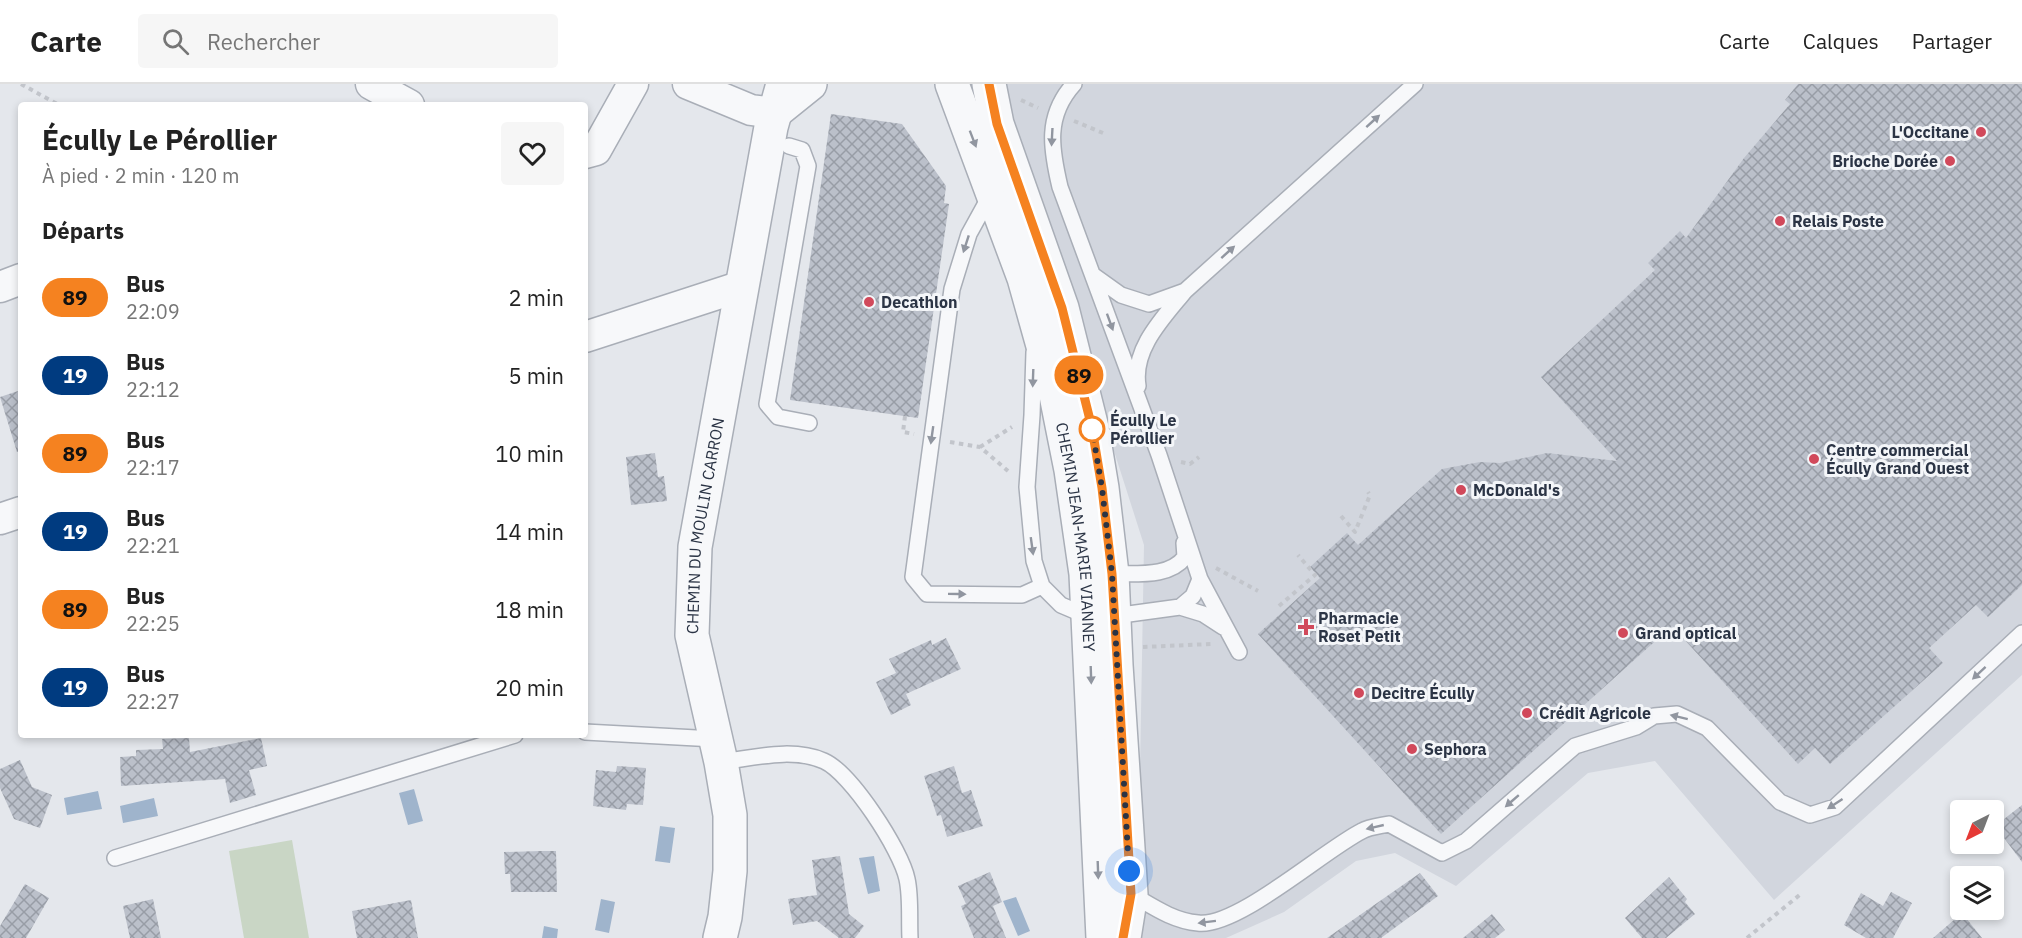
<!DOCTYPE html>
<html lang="fr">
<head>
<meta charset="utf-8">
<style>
	body { margin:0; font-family:"IBM Plex Sans",sans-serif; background:#f6f6f6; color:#222; height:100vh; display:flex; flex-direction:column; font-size:22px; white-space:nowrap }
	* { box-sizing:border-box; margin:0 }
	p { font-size:20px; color:#767676 }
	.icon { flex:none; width:33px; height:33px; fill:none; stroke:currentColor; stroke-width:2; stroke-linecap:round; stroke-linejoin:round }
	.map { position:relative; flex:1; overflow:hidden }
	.panel { position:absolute; left:18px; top:18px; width:570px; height:636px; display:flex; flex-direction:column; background:#fff; border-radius:6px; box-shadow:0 3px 9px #0003 }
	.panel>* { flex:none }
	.badge { padding:0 12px; border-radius:20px; font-size:21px; line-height:39px }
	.needle { width:39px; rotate:222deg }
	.controls { position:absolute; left:1950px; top:716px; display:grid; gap:12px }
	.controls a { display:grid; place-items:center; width:54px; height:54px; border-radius:6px; background:#fff; box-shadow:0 3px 9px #0003; font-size:30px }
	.you { position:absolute; width:30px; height:30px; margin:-15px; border:4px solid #fff; border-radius:50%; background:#1a73e8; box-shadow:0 0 0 9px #1a73e833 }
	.map>.badge { position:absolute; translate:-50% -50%; box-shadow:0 0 0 3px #fff }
	h2 { padding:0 24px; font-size:22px; line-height:54px }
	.round { display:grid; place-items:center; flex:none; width:63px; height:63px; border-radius:6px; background:#f6f6f6 }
	.headline { display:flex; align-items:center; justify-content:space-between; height:102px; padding:0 24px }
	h1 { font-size:28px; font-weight:700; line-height:45px }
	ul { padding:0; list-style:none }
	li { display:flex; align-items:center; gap:18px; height:78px; padding:0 24px }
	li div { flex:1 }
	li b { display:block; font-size:22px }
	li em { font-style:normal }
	li .badge { min-width:66px; font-weight:700; text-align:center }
	header { display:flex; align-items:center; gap:36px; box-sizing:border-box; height:84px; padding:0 30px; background:#fff; border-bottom:2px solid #e0e0e0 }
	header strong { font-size:28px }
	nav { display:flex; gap:33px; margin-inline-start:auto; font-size:21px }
	.search { width:420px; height:54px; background:#f6f6f6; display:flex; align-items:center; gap:15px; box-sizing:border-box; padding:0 21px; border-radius:6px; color:#767676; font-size:22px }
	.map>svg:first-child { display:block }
	.built { fill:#d2d6de }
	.pitch { fill:#c9d6c5 }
	.water { fill:#9fb4cc }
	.building { fill:url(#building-cross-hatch) }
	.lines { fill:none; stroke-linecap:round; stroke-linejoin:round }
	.service-casing { stroke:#a9aeb7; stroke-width:18 }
	.minor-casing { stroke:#a9aeb7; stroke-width:33 }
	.tertiary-casing { stroke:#a9aeb7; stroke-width:36 }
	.path { stroke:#c2c5cb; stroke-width:4; stroke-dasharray:4.5 4.5; stroke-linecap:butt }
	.service { stroke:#f7f8fa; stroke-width:15 }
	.minor { stroke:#f7f8fa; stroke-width:30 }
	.tertiary { stroke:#f7f8fa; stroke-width:33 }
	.oneway { fill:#9196a0 }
	.line-casing { stroke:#fff; stroke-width:14 }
	.line { stroke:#f58220; stroke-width:9 }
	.walk { stroke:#2b3445; stroke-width:6; stroke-dasharray:0 10.8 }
	.poi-dot { fill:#d1495b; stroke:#f4f6f9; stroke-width:2 }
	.stop-dot { fill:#fff; stroke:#f58220; stroke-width:3 }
	.labels { text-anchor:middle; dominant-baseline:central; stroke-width:6; stroke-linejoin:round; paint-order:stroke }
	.poi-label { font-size:16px; font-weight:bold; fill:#2b3445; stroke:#f4f6f9; text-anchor:start }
	.stop-label { font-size:16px; font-weight:bold; fill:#2b3445; stroke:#f4f6f9; text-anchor:start }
	.street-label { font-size:16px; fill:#2b3445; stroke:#f4f6f9 }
</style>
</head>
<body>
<header>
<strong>Carte</strong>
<div class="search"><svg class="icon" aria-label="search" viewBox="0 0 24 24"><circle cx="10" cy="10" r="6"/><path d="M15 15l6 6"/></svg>Rechercher</div>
<nav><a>Carte</a><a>Calques</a><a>Partager</a></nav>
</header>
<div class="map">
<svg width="2022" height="854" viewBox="0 0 2022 854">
	<defs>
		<pattern id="building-cross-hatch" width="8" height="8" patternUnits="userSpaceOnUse" patternTransform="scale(1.5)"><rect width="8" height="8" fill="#bbc0ca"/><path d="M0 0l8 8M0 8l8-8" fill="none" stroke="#989da6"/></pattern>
	</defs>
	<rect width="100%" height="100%" fill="#e4e7ec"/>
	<!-- built -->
	<path class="built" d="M1001,0h1021v591l-248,225 -119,-139 -67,12 -132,113 -61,-33 -39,8 -72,51 -58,26h-89l7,-393 -143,-448z"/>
	<!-- pitch -->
	<path class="pitch" d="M292,756l17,98h-65l-15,-87z"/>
	<!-- water -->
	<path class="water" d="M414,705l9,32 -15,4 -9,-32z
		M98,707l4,18 -35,6 -3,-17z
		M154,714l4,18 -35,7 -3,-17z
		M660,742l15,2 -5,35 -15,-2z
		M874,772l6,35 -12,3 -9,-36z
		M1016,813l14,34 -12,5 -15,-35z
		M601,815l14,3 -6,31 -14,-3z
		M544,842l14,3 -1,9h-15z"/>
	<!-- building -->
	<path class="building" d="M1798,0h224v501l-34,32 -12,-12 -47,43 14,15 -113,101 -15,-16 -17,16 -126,-138 -231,208 -183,-200 62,-56 -10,-11 37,-34 11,12 84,-76 38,-7 20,1 47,-10 70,8 -76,-84 114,-107 -7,-7 32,-32 6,7 58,-80 46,-54 -5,-4z
		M831,30l71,10 44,62 -2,17 5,1 -31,214 -128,-18z
		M21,306v61l-4,1 -17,-55z
		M655,369l3,24 6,-1 3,25 -36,4 -5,-48z
		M946,554l15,31 -55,25 5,11 -20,10 -15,-33 20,-9 -7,-14 42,-19 1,5z
		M189,654l1,14 71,-14 6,28 -18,4 7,25 -26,8 -5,-24 -104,7 -1,-29 16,-1v-6l27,-1 -1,-10z
		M20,676l12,27 20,8 -12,33 -26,-9 -14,-31v-19z
		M617,682l29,2 -3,37 -16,-1 -1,6 -33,-4 3,-36 20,2z
		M954,682l8,27 9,-3 12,36 -36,11 -6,-22 -4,1 -13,-40z
		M2022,721v57l-27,-36z
		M541,767h15l1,41h-46l-1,-18h-5l-1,-22z
		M840,772l9,58 15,12 -9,12h-16l-22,-17 -24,4 -5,-26 29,-4 -5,-35z
		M990,788l12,30 -9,4 13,32h-32l-13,-32 5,-2 -8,-18z
		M1420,789l18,23 -57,42h-54z
		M1669,793l18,22 -2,3 10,12 -29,24h-24l-17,-20z
		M25,800l24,14 -23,40h-26v-12z
		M1891,808l21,11 -19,35h-27l-22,-13 17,-32 22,13z
		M153,815l8,39h-31l-7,-32z
		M411,816l7,38h-61l-5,-27z
		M1962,829l20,25h-49z
		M1492,830l13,16 -10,8h-32z"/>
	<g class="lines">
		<!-- service casing -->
		<g class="service-casing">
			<path id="service" d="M1074,0c-29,32 -23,65 -14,103l99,268 41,124 39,73
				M789,62l13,4 6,16 -41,238 11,13 31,6
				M991,110l-22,40 -17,55 -39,288 14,17 95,1 20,-9
				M1093,191l28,20 28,9 36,-13
				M1034,268l-2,63 -5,72 7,74 8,25 19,19 26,11
				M1138,302c-6,-37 25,-68 47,-95l230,-207
				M1112,490c24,-1 57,4 73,-17l-1,-14
				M1180,523l13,-11 7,-17
				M1114,532l66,-9 23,7 20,13
				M585,648l130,7
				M721,678c33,-4 71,-15 103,-1 27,12 77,89 83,118 4,18 2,40 3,59
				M115,774l400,-123
				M1131,810c21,12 42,27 67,29 39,5 126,-73 164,-92 7,-4 18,-5 27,-7l53,29 24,-12 109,-95 61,-19 18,-11 23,-2 30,14 73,74 30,13 25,-8 187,-174"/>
		</g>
		<!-- minor casing -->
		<g class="minor-casing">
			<path id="minor" d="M371,0l38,21
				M688,0l63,26 23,3
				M585,69l11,-3 37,-66
				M0,203l21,-8
				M585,253l157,-51
				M0,435l21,-7"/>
		</g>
		<!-- tertiary casing -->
		<g class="tertiary-casing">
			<g id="tertiary">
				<path id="s1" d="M952,0l72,194 30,107 17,85 15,104 17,364"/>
				<path d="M989,0l8,40 65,184 30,120 10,60 10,86 4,91 15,229 -7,44"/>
				<path d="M774,29l36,-29"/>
				<path id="s2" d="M720,854l5,-21 5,-46v-56l-9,-53 -29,-127 3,-88 76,-420 12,-43"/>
			</g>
		</g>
		<!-- path -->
		<path class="path" d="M21,0l38,21
			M1021,16l17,8
			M1074,37l29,12
			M905,332l-2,16 11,2
			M950,358l30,5 28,24
			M980,363l32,-20
			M1181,378l9,2 9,-7
			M1341,432l14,16 15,-37 -2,-3
			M1216,484l42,23
			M1279,522l36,-31 -17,-20
			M1143,563l68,-3
			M1747,854l55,-45"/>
		<!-- service -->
		<use href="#service" class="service"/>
		<!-- minor -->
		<use href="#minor" class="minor"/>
		<!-- tertiary -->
		<use href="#tertiary" class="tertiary"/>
	</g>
	<!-- one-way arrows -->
	<defs><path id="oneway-solid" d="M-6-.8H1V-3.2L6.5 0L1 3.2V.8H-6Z" transform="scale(1.5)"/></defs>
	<g class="oneway">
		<use href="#oneway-solid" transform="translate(1373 37) rotate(-42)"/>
		<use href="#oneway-solid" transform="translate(1052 53) rotate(93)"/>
		<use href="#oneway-solid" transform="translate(973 55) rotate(69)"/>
		<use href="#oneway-solid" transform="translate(966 160) rotate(108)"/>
		<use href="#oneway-solid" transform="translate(1228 168) rotate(-42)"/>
		<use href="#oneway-solid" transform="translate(1110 238) rotate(70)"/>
		<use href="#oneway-solid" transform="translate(1033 294) rotate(92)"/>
		<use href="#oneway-solid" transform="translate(932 351) rotate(98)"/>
		<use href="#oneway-solid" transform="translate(1032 462) rotate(82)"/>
		<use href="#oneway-solid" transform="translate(957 510) rotate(1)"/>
		<use href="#oneway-solid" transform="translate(1979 589) rotate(137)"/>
		<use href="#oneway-solid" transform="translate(1091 591) rotate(88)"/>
		<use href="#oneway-solid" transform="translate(1679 633) rotate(-166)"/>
		<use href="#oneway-solid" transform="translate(1512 717) rotate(139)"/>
		<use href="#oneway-solid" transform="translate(1835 720) rotate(147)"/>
		<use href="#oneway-solid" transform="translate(1375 743) rotate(167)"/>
		<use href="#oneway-solid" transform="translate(1098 786) rotate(88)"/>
		<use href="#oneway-solid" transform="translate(1207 838) rotate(173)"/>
	</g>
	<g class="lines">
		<!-- line casing -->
		<g class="line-casing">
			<path id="line" d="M989,0l8,40 65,184 30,120 10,60 10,86 19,320 -8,44"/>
		</g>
		<!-- line -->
		<use href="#line" class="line"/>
		<!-- walk -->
		<path class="walk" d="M1092,345l10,59 10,86 17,297"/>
	</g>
	<!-- markers -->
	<g class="poi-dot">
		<circle cx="1981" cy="48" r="6"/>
		<circle cx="1950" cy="77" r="6"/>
		<circle cx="1780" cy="137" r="6"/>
		<circle cx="869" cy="218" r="6"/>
		<circle cx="1814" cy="375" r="6"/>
		<circle cx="1461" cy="406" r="6"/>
		<path d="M1303 534h6v6h6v6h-6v6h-6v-6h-6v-6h6z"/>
		<circle cx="1623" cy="549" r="6"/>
		<circle cx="1359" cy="609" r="6"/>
		<circle cx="1527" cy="629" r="6"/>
		<circle cx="1412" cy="665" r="6"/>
	</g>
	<circle class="stop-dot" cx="1092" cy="345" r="12"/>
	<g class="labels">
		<!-- poi labels -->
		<g class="poi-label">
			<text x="1969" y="48" text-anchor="end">L'Occitane</text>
			<text x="1938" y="77" text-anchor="end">Brioche Dorée</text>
			<text x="1792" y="137">Relais Poste</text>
			<text x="881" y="218">Decathlon</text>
			<text x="1826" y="366">Centre commercial<tspan x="1826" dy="18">Écully Grand Ouest</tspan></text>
			<text x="1473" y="406">McDonald's</text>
			<text x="1318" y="534">Pharmacie<tspan x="1318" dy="18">Roset Petit</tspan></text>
			<text x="1635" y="549">Grand optical</text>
			<text x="1371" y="609">Decitre Écully</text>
			<text x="1539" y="629">Crédit Agricole</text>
			<text x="1424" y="665">Sephora</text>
		</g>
		<!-- stop labels -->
		<g class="stop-label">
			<text x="1110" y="336">Écully Le<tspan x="1110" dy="18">Pérollier</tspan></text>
		</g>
		<!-- street labels -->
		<g class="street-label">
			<text stroke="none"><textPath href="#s2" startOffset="418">CHEMIN DU MOULIN CARRON</textPath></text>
			<text stroke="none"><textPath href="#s1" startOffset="472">CHEMIN JEAN-MARIE VIANNEY</textPath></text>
		</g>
	</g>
</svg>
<div class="controls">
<a><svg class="needle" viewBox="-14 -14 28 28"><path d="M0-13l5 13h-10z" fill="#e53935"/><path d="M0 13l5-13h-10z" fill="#767676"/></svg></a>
<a><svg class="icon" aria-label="layers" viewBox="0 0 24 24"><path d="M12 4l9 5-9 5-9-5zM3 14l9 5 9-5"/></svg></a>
</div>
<div class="you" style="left:1129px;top:787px"></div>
<b class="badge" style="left:1079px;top:291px;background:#f58220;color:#111">89</b>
<section class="panel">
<div class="headline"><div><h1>Écully Le Pérollier</h1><p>À pied · 2 min · 120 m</p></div><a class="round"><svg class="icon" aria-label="heart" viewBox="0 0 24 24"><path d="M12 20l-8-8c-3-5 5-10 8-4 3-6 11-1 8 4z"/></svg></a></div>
<h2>Départs</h2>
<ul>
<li><span class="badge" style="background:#f58220;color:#111">89</span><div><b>Bus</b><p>22:09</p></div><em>2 min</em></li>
<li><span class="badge" style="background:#003b80;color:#fff">19</span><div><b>Bus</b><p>22:12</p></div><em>5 min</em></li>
<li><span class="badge" style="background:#f58220;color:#111">89</span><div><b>Bus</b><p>22:17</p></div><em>10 min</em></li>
<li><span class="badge" style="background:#003b80;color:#fff">19</span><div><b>Bus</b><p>22:21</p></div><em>14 min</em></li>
<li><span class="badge" style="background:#f58220;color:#111">89</span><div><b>Bus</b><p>22:25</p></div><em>18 min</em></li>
<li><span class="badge" style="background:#003b80;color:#fff">19</span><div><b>Bus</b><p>22:27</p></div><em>20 min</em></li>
</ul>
</section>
</div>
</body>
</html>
